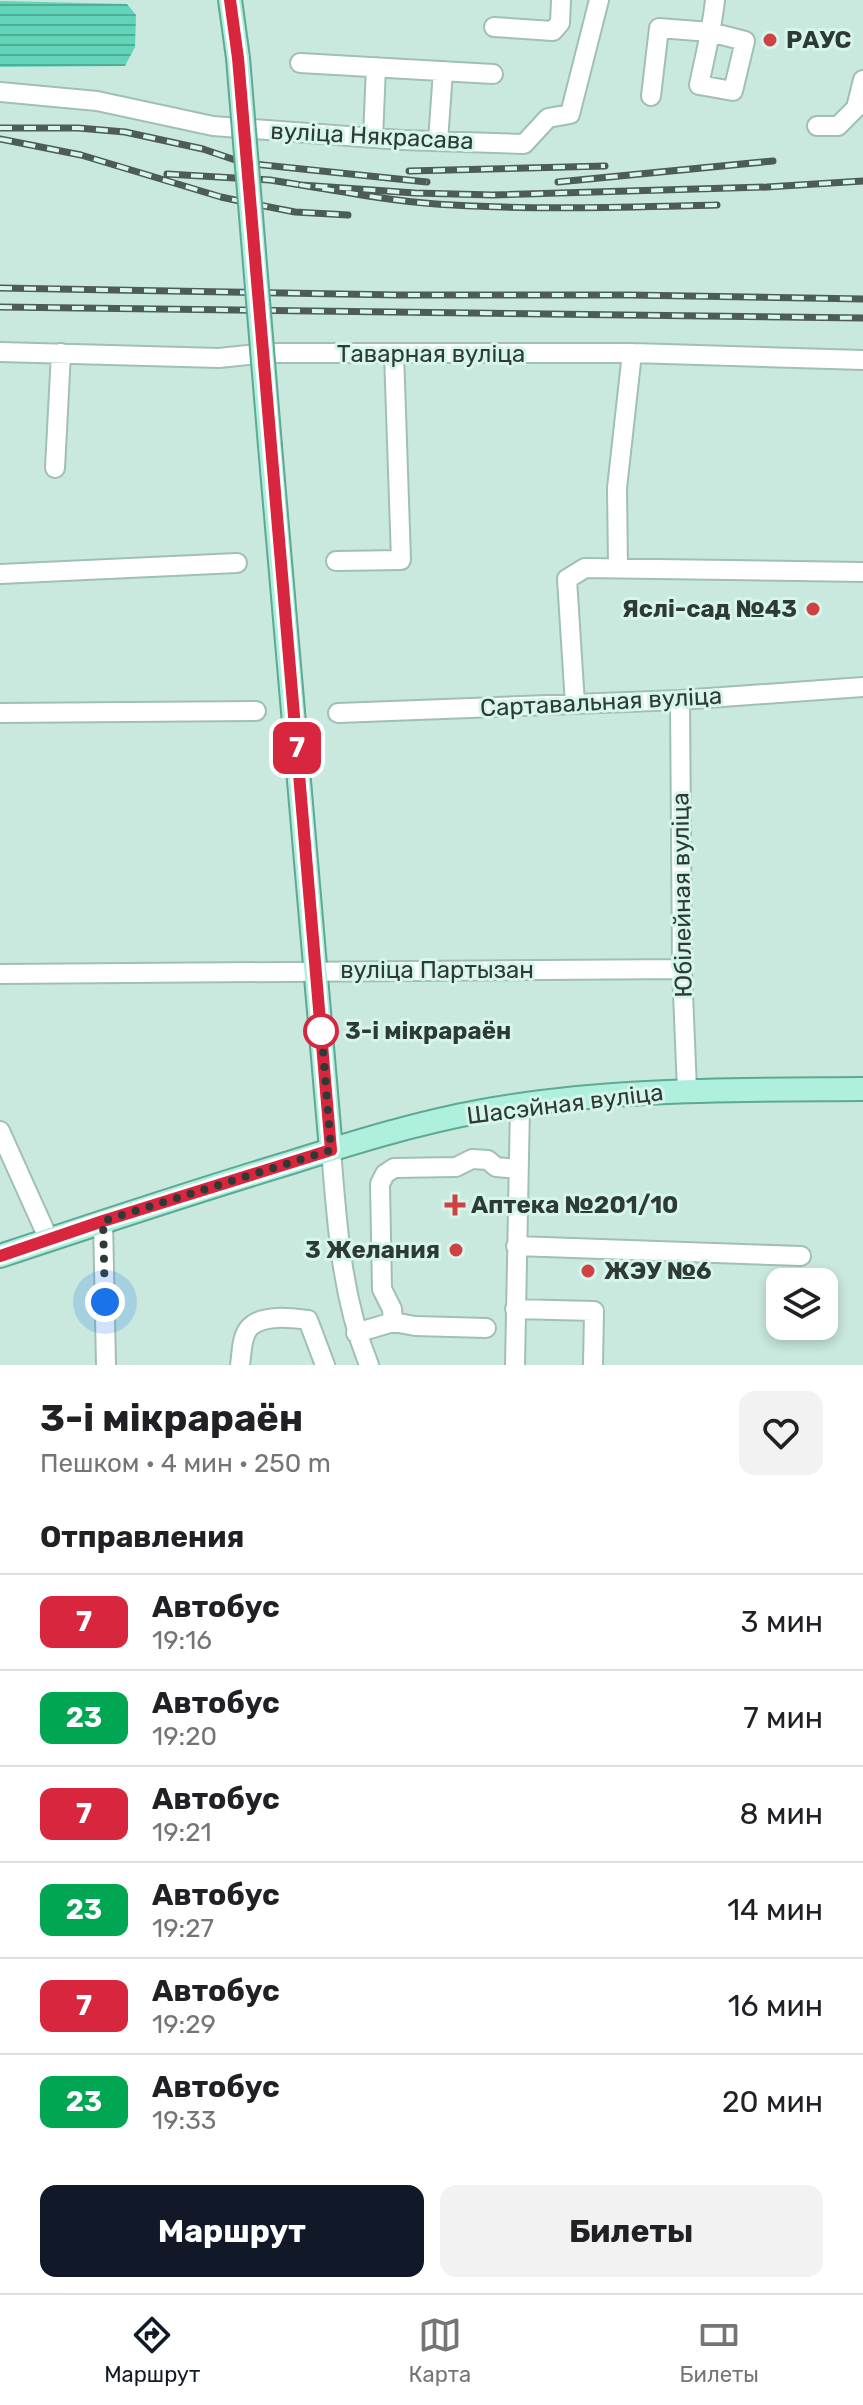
<!DOCTYPE html>
<html lang="ru">
<head>
<meta charset="utf-8">
<style>
	body { margin:0; font-family:Rubik,sans-serif; background:#f2f2f2; color:#202124; height:100vh; display:flex; flex-direction:column; font-size:30px; white-space:nowrap }
	* { box-sizing:border-box; margin:0 }
	p { font-size:26px; color:#757577 }
	.icon { flex:none; width:44px; height:44px; fill:none; stroke:currentColor; stroke-width:2; stroke-linecap:round; stroke-linejoin:round }
	.map { position:relative; height:1365px; overflow:hidden }
	.details { display:flex; flex-direction:column; background:#fff; flex:1 }
	.details>* { flex:none }
	.badge { padding:0 16px; border-radius:12px; font-size:28px; line-height:52px }
	.tools { position:absolute; left:766px; top:1268px; display:grid; gap:16px }
	.tools a { display:grid; place-items:center; width:72px; height:72px; border-radius:16px; background:#fff; box-shadow:0 4px 12px #0003; font-size:40px }
	.you { position:absolute; width:40px; height:40px; margin:-20px; border:6px solid #fff; border-radius:50%; background:#1a73e8; box-shadow:0 0 0 12px #1a73e833 }
	.map>.badge { position:absolute; translate:-50% -50%; box-shadow:0 0 0 4px #fff }
	h2 { padding:0 40px; font-size:30px; line-height:72px }
	.round { display:grid; place-items:center; flex:none; width:84px; height:84px; border-radius:16px; background:#f2f2f2 }
	.head { display:flex; align-items:center; justify-content:space-between; height:136px; padding:0 40px }
	h1 { font-size:38px; font-weight:700; line-height:60px }
	.button { display:flex; gap:16px; margin-top:auto; padding:16px 40px }
	.button a { flex:1; height:92px; border-radius:16px; background:#111827; color:#fff; font-size:32px; font-weight:700; line-height:92px; text-align:center }
	.button a+a { background:#f2f2f2; color:#202124 }
	ul { padding:0; list-style:none }
	li { display:flex; align-items:center; gap:24px; height:96px; padding:0 40px; border-top:2px solid #e0e0e0 }
	li div { flex:1 }
	li b { display:block; font-size:30px }
	li em { font-style:normal }
	li .badge { min-width:88px; font-weight:700; text-align:center }
	.dock { display:flex; justify-content:space-around; align-items:center; height:112px; border-top:2px solid #e0e0e0; background:#fff; font-size:22px; color:#757577 }
	.dock a { display:grid; justify-items:center; gap:4px }
	.dock .selected { color:#111827 }
	.map>svg:first-child { display:block }
	.water { fill:url(#water-rules) }
	.lines { fill:none; stroke-linecap:round; stroke-linejoin:round }
	.minor-casing { stroke:#a1bfb5; stroke-width:22 }
	.major-casing { stroke:#5fa894; stroke-width:26 }
	.minor { stroke:#fff; stroke-width:18 }
	.major { stroke:#afefdd; stroke-width:22 }
	.rail-casing { stroke:#4d5c57; stroke-width:7 }
	.rail { stroke:#d6f5eb; stroke-width:4; stroke-dasharray:12; stroke-linecap:butt }
	.major-bridge-casing { stroke:#5fa894; stroke-width:26; stroke-linecap:butt }
	.major-bridge { stroke:#afefdd; stroke-width:22 }
	.line-casing { stroke:#fff; stroke-width:18 }
	.line { stroke:#d7263d; stroke-width:12 }
	.walk { stroke:#2e3a36; stroke-width:8; stroke-dasharray:0 14.4 }
	.poi-dot { fill:#d04143; stroke:#d6f5eb; stroke-width:3 }
	.stop-dot { fill:#fff; stroke:#d7263d; stroke-width:4 }
	.labels { text-anchor:middle; dominant-baseline:central; stroke-width:6; stroke-linejoin:round; paint-order:stroke }
	.poi-label { font-size:24px; font-weight:bold; fill:#2e3a36; stroke:#d6f5eb; text-anchor:start }
	.street-label { font-size:24px; fill:#2e3a36; stroke:#d6f5eb }
	.stop-label { font-size:24px; font-weight:bold; fill:#2e3a36; stroke:#d6f5eb; text-anchor:start }
</style>
</head>
<body>
<div class="map">
<svg width="863" height="1365" viewBox="0 0 863 1365">
	<defs>
		<pattern id="water-rules" width="6" height="5" patternUnits="userSpaceOnUse" patternTransform="scale(2)"><rect width="6" height="5" fill="#62d5b8"/><path d="M0 2.5h6" fill="none" stroke="#51ae96"/></pattern>
	</defs>
	<rect width="100%" height="100%" fill="#c9e8de"/>
	<!-- water -->
	<path class="water" d="M0,1l127,3 9,11 -1,32 -10,19 -125,1z"/>
	<g class="lines">
		<!-- minor casing -->
		<g class="minor-casing">
			<path id="minor" d="M494,27l59,4 7,-8 1,-23
				M300,63l193,11
				M0,92l97,9 116,25 189,14 122,4 24,-26 22,-4 29,-114
				M651,96l8,-68 51,4 35,9 -12,50 -34,-6c6,-29 13,-56 16,-85
				M817,126h21l18,-18 7,-28
				M373,138l3,-71
				M438,141l5,-70
				M0,352l219,6 48,-5h365l231,7
				M55,468l6,-115
				M336,561l65,-1 -7,-207
				M618,567l-1,-79 15,-135
				M0,574l237,-11
				M680,700l2,269 5,121
				M575,704l-8,-125 18,-11 278,4
				M0,713l256,-2
				M338,713l342,-13 183,-13
				M0,974l682,-5
				M0,1131l49,109
				M331,1150c6,73 10,146 38,215
				M103,1221l3,144
				M516,1246l285,10
				M515,1309l79,2 -1,54
				M393,1322l22,4 71,2
				M356,1333l37,-11 -1,-13 -10,-20 -2,-105 5,-10 9,-6 62,-1 16,-8 16,1 8,7 22,2
				M240,1365c2,-12 1,-29 10,-38 13,-13 42,-9 58,-7l17,45
				M515,1365l5,-260"/>
		</g>
		<!-- major casing -->
		<g class="major-casing">
			<path id="major" d="M230,0l8,58
				M270,446l61,704
				M0,1256c96,-32 192,-64 289,-93 63,-20 127,-40 193,-52 125,-23 254,-21 381,-22"/>
		</g>
		<!-- minor -->
		<use href="#minor" class="minor"/>
		<!-- major -->
		<use href="#major" class="major"/>
		<!-- rail casing -->
		<g class="rail-casing">
			<path id="rail" d="M0,128h78l47,4 78,17 41,14 183,19
				M0,139l81,16 140,42 28,6 46,9 53,3
				M409,171l196,-5
				M167,174l103,6 31,5
				M558,182l215,-21
				M717,205c-88,2 -176,5 -264,0 -51,-2 -101,-12 -152,-20l114,8 78,2 274,-8 96,-6
				M0,288l399,7h231l233,4
				M0,307l863,11"/>
		</g>
		<!-- rail -->
		<use href="#rail" class="rail"/>
		<!-- major-bridge casing -->
		<g class="major-bridge-casing">
			<path id="major-bridge" d="M238,58l32,388"/>
		</g>
		<!-- major-bridge -->
		<use href="#major-bridge" class="major-bridge"/>
	</g>
	<g class="lines">
		<!-- line casing -->
		<g class="line-casing">
			<path id="line" d="M0,1256l103,-35 228,-71 -93,-1092 -8,-58"/>
		</g>
		<!-- line -->
		<use href="#line" class="line"/>
		<!-- walk -->
		<path class="walk" d="M105,1302l-2,-81 228,-71 -10,-125v6"/>
	</g>
	<!-- markers -->
	<g class="poi-dot">
		<circle cx="770" cy="40" r="8"/>
		<circle cx="813" cy="609" r="8"/>
		<path d="M451 1193h8v8h8v8h-8v8h-8v-8h-8v-8h8z"/>
		<circle cx="456" cy="1250" r="8"/>
		<circle cx="588" cy="1271" r="8"/>
	</g>
	<circle class="stop-dot" cx="321" cy="1031" r="16"/>
	<g class="labels">
		<!-- poi labels -->
		<g class="poi-label">
			<text x="786" y="40">РАУС</text>
			<text x="797" y="609" text-anchor="end">Яслі-сад №43</text>
			<text x="471" y="1205">Аптека №201/10</text>
			<text x="440" y="1250" text-anchor="end">3 Желания</text>
			<text x="604" y="1271">ЖЭУ №6</text>
		</g>
		<!-- street labels -->
		<g class="street-label">
			<text transform="translate(372 136) rotate(3)">вуліца Някрасава</text>
			<text x="431" y="354">Таварная вуліца</text>
			<text transform="translate(601 702) rotate(-3)">Сартавальная вуліца</text>
			<text transform="translate(682 895) rotate(-91)">Юбілейная вуліца</text>
			<text x="437" y="970">вуліца Партызан</text>
			<text transform="translate(565 1104) rotate(-7)">Шасэйная вуліца</text>
		</g>
		<!-- stop labels -->
		<g class="stop-label">
			<text x="345" y="1031">3-і мікрараён</text>
		</g>
	</g>
</svg>
<div class="tools">
<a><svg class="icon" aria-label="layers" viewBox="0 0 24 24"><path d="M12 4l9 5-9 5-9-5zM3 14l9 5 9-5"/></svg></a>
</div>
<div class="you" style="left:105px;top:1302px"></div>
<b class="badge" style="left:297px;top:748px;background:#d7263d;color:#fff">7</b>
</div>
<section class="details">
<div class="head"><div><h1>3-і мікрараён</h1><p>Пешком · 4 мин · 250 m</p></div><a class="round"><svg class="icon" aria-label="heart" viewBox="0 0 24 24"><path d="M12 20l-8-8c-3-5 5-10 8-4 3-6 11-1 8 4z"/></svg></a></div>
<h2>Отправления</h2>
<ul>
<li><span class="badge" style="background:#d7263d;color:#fff">7</span><div><b>Автобус</b><p>19:16</p></div><em>3 мин</em></li>
<li><span class="badge" style="background:#00a651;color:#fff">23</span><div><b>Автобус</b><p>19:20</p></div><em>7 мин</em></li>
<li><span class="badge" style="background:#d7263d;color:#fff">7</span><div><b>Автобус</b><p>19:21</p></div><em>8 мин</em></li>
<li><span class="badge" style="background:#00a651;color:#fff">23</span><div><b>Автобус</b><p>19:27</p></div><em>14 мин</em></li>
<li><span class="badge" style="background:#d7263d;color:#fff">7</span><div><b>Автобус</b><p>19:29</p></div><em>16 мин</em></li>
<li><span class="badge" style="background:#00a651;color:#fff">23</span><div><b>Автобус</b><p>19:33</p></div><em>20 мин</em></li>
</ul>
<div class="button"><a>Маршрут</a><a>Билеты</a></div>
</section>
<nav class="dock">
<a class="selected"><svg class="icon" aria-label="directions" viewBox="0 0 24 24"><path d="M12 3l9 9-9 9-9-9zM9 14v-3h6M13 9l2 2-2 2"/></svg>Маршрут</a>
<a><svg class="icon" aria-label="map" viewBox="0 0 24 24"><path d="M3 6l6-2 6 2 6-2v14l-6 2-6-2-6 2zM9 4v14M15 6v14"/></svg>Карта</a>
<a><svg class="icon" aria-label="tickets" viewBox="0 0 24 24"><path d="M3 7h18v10H3zM15 7v10"/></svg>Билеты</a>
</nav>
</body>
</html>
